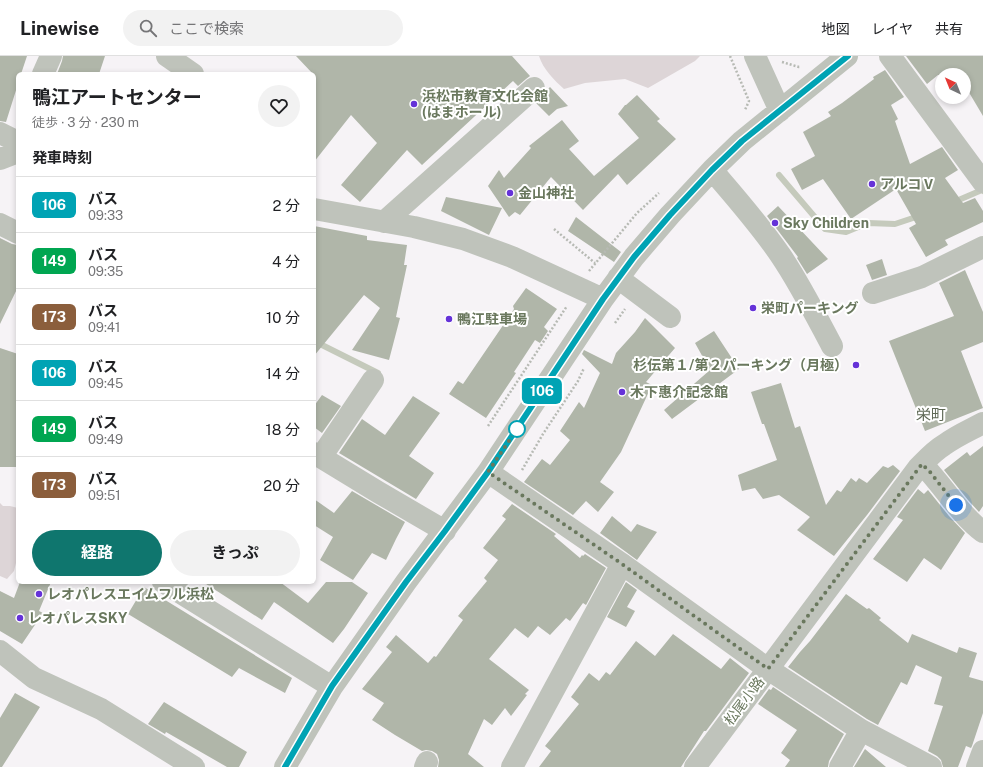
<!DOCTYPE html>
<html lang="ja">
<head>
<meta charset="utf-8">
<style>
	body { margin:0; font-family:"Public Sans","Noto Sans JP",sans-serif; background:#f2f2f2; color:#202124; height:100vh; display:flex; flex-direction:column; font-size:15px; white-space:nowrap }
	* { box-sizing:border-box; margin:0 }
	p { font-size:13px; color:#757577 }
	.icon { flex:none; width:22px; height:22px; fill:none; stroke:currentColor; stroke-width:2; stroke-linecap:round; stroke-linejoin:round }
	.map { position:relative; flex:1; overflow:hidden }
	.drawer { position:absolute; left:16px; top:16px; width:300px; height:512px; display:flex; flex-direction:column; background:#fff; border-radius:6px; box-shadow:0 2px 6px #0003 }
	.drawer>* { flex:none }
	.badge { padding:0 8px; border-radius:6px; font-size:14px; line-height:26px }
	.needle { width:26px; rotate:317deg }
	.buttons { position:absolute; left:935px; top:12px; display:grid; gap:8px }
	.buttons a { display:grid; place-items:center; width:36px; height:36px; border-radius:50%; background:#fff; box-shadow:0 2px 6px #0003; font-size:20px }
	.you { position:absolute; width:20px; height:20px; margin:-10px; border:3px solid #fff; border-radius:50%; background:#1a73e8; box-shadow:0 0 0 6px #1a73e833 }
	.map>.badge { position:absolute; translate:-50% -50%; box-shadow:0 0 0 2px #fff }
	h2 { padding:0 16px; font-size:15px; line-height:36px }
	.round { display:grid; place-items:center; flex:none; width:42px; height:42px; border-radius:21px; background:#f2f2f2 }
	.headline { display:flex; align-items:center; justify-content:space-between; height:68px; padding:0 16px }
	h1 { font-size:19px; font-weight:700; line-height:30px }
	.button { display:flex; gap:8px; margin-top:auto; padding:8px 16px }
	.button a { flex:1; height:46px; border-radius:24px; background:#0f766e; color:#fff; font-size:16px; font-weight:700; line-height:46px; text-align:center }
	.button a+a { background:#f2f2f2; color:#202124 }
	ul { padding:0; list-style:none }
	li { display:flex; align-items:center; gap:12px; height:56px; padding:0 16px; border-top:1px solid #e0e0e0 }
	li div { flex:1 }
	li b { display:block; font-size:15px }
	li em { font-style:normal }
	li .badge { min-width:44px; font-weight:700; text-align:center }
	header { display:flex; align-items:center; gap:24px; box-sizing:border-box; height:56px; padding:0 20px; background:#fff; border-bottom:1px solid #e0e0e0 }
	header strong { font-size:19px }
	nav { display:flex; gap:22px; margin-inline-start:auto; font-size:14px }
	.search { width:280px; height:36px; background:#f2f2f2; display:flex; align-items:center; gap:10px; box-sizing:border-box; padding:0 14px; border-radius:22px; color:#757577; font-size:15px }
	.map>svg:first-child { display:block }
	.green { fill:#ddd5d7 }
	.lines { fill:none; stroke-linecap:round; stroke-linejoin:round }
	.stream { stroke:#c5cabc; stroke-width:6 }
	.building { fill:#b0b6a9 }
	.path { stroke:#b7bab4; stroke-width:2.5; stroke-dasharray:2 2; stroke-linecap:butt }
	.minor { stroke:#bfc3bb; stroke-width:22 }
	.line-casing { stroke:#fff; stroke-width:9 }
	.line { stroke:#00a3b4; stroke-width:6 }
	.walk { stroke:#6a785e; stroke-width:4; stroke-dasharray:0 7.2 }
	.poi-dot { fill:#6532d8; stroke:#fff; stroke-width:1.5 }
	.stop-dot { fill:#fff; stroke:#00a3b4; stroke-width:2 }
	.labels { text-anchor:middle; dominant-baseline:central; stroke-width:4; stroke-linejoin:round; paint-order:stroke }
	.poi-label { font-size:14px; font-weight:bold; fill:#6a785e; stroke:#fff; text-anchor:start }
	.street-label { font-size:14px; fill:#6a785e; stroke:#fff }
	.neighbourhood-label { font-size:15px; fill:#5e6855; stroke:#fff }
</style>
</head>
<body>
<header>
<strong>Linewise</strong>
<div class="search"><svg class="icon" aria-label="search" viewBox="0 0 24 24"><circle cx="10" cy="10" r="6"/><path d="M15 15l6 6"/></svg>ここで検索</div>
<nav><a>地図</a><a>レイヤ</a><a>共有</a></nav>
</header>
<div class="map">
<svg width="983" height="711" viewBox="0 0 983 711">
	<rect width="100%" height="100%" fill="#f6f3f6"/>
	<!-- green -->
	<path class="green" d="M539,0h161l-5,5 -47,27 -23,-9 -40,4 -21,6c-10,-9 -21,-20 -25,-33z
		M0,447l3,3h7l8,2v47l-4,16 -7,8 -7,-3z"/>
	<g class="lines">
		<!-- stream -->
		<path class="stream" d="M779,119l46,54 21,3 22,-9 27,1 24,-8
			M954,146l28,-12 1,1
			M314,285l64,32"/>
	</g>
	<!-- building -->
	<path class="building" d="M0,0h27l-6,18h-3v10l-12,38 -6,-1z
		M63,0h42l-6,18h-42l5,-13z
		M296,0h216l18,20 -4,3 -8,7 -5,-5 -91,84 -15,-15 -47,52 -19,-17 36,-42 -26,-28 -37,47v-88h-1z
		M906,0h77v60l-19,-32v-9h-26l-11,9z
		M885,14l19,27 -13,8 7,14 -3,2 15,43 32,-17 16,23 -13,8 18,25 12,-5 8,13v11l-38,18 3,5 -22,12 -17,-29 7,-4 -20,-35 -45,30 -28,-40 -21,11 -11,-21 24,-13 -12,-24 28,-16 -3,-4 14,-9 32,-24 -1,-2z
		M550,31l18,19 -11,3 -8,7 -13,-13 6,-6 4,-6z
		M637,39l23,24 -3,2 19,18 -49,46 -9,-11 -35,36 -32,-33 -31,38 -5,-3 -6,5 -21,-31 11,-16 5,8 27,-30 -2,-2 33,-26 17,21 -10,8 25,27 45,-38 -21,-24 7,-9h1z
		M446,141l56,11 -13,27 -48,-24z
		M778,150l50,53 -21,15 -10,-16 1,-1 -31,-41z
		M576,161l45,35 -7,10 -46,-31z
		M314,170l53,10v4l40,5 -3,20h3l-11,52 4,1 -11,42 -37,-10 28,-42 -16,-13 -50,61z
		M0,182l12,6 6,1v42l-18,37z
		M882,203l5,16 -15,5 -6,-15z
		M965,214l18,42v30l-22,9 22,57 -58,23 -36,-90 65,-25 -15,-33z
		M526,232l31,21 -13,18 4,4 -8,12 -5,-3 -21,32 2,1 -30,45 -37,-24 9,-13 5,3 51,-75 -1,-3z
		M645,262l30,30 -29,34 6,3 -31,67 -21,30 14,10 -16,20 -12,-11 -13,14 -49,-33 18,-23 8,6 20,-25 -10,-9 19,-29 5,6 16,-35 -18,-19 2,-4 28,14 4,-11 19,-21z
		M714,275l25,38 -67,50 -8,-9 46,-40 -15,-27z
		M0,292l18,6v113h-18z
		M781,327l14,45 5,-2 26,79 11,-15 4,2 10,-14 5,4 3,-4 8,5 16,-17 5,2 5,-3 7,6 -33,44 -33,41 -37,-26 13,-13 -31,-22 -16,4 -8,-11 -13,3 -4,-16 39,-15 -13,-36h-2l-11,-32z
		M322,339l19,11 -19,27 -8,-6v-21z
		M413,340l27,17 -31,43 25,17 -18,26 -77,-46 23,-34 23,16z
		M983,390v60l-4,6 -11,-12 -24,-30 23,-18 3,4z
		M918,433l6,5 4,-4 21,26 16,17 -24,37 -17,-12 -17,24 -34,-23 30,-39 -6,-3z
		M352,435l53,31 -9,17 -10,21 -14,-7 -19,27 -33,-20 13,-23 -19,-12v-26l20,14z
		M512,448l44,30 -2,2 26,22 2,-3 1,1 2,-2 21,14 -20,37 -3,-2 -13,18 -4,-3 -16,17 -12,-9 -10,12 -13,-10 -26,31 40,31 -4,4 2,1 -16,21 -6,-8 -13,17 -8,-6 -16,35 16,13h-46l1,-7 -2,-6 -5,-3 -6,-1 -4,1 -27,-16 -23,-15 12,-17 -22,-14 30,-37 -6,-5 10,-12 32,28 6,-7 2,1 27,-37 -5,-4 29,-35 -3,-3 14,-18 -15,-12 23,-29 -4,-3z
		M612,460l19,16 6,-8 20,8 -20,28 -37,-27z
		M20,526h31l-12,29 4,2 -21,31 -22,-13v-40l14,7z
		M203,526h77l28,21 18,-21h26l16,11 -24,36 -11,14 -59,-41 -12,18z
		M626,526l11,8 -10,17 8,4 -9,16 -19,-10z
		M144,531l148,91 -7,15 -46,-25 -7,9 -104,-63z
		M846,538l21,15 2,-1 12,10 -2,2 29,23 4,-9 45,19 2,-6 18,6 -8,24 14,4v32l-11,33 -1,2 -5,-2 -8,21h-15l-2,-7 -4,-4 -9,-5 15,-45 -9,-2 8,-27 -26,-12 -9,20 -6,-3 -23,43 -11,-6 -79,-52 12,-15 10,-11z
		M673,578l48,35 9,-11 19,15 -43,58h-2l-23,36h-142l12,-16 -6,-5 34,-42 -8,-7 18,-24 10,8 7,-9 4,3 26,-34 19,15z
		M773,631l71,47 -15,27 -1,6h-43l5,-7 -9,-7 16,-23 -39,-26 11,-15 2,1z
		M15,637l25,14 -38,60h-2v-49z
		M164,646l83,50 -8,15h-12l-61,-35 -1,2 -17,-10z
		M865,693l21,18h-32z"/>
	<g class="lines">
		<!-- path -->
		<path class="path" d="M730,0l19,45 -4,9
			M782,6l17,5h1
			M554,173l41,34
			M589,215l48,-58 22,-20
			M615,267l10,-14
			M488,370l79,-120
			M522,414l21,-36 35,-53 6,-13"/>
		<!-- minor -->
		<path class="minor" d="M167,0l26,18
			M755,0l25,55
			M890,0l93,126
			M43,18l8,-18
			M0,77l18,9
			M0,103l18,-7
			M712,114c24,28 48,55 69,86 19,28 35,60 51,90
			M314,153l100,18 49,12 49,18 91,42
			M384,166l150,-134
			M0,168l18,9
			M618,222l52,39
			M873,237l49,-16 61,-30
			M314,397l64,39 67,39
			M321,401l52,-77
			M922,408c22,22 36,49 61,68
			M488,416l134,92 146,105 93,61 70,37
			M163,526l169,105
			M0,595l34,27 67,31 93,58
			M285,711l47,-80 74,-105 82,-110 115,-173 31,-42 36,-42 42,-45 30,-29 105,-85
			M425,711l2,-5
			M512,711l110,-203
			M695,711l223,-299c8,-8 16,-17 26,-23 12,-9 26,-15 39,-22
			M840,711l21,-37
			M977,711l6,-16"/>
	</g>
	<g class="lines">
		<!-- line casing -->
		<g class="line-casing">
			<path id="line" d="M285,711l47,-81 74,-104 39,-51 43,-59 115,-173 31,-42 36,-42 42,-45 30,-29 106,-85"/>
		</g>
		<!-- line -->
		<use href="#line" class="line"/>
		<!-- walk -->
		<path class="walk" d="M517,373l-29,43 134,92 146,105 154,-205 8,8 26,33"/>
	</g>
	<!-- markers -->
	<g class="poi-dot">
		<circle cx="414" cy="48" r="4"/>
		<circle cx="872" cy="128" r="4"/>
		<circle cx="510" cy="137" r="4"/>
		<circle cx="775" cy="167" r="4"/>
		<circle cx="753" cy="252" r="4"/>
		<circle cx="449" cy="263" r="4"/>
		<circle cx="856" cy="309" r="4"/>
		<circle cx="622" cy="336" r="4"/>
		<circle cx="39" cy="538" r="4"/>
		<circle cx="20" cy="562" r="4"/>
	</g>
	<circle class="stop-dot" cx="517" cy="373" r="8"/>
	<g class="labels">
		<!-- poi labels -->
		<g class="poi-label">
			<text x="422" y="40">浜松市教育文化会館<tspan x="422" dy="16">(はまホール)</tspan></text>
			<text x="880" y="128">アルコⅤ</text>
			<text x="518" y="137">金山神社</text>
			<text x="783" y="167">Sky Children</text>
			<text x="761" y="252">栄町パーキング</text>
			<text x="457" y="263">鴨江駐車場</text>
			<text x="848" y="309" text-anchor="end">杉伝第１/第２パーキング（月極）</text>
			<text x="630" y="336">木下惠介記念館</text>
			<text x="47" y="538">レオパレスエイムフル浜松</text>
			<text x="28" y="562">レオパレスSKY</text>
		</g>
		<!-- street labels -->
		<g class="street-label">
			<text transform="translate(744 645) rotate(-53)">松尾小路</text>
		</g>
		<!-- neighbourhood labels -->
		<g class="neighbourhood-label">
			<text x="931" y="358">栄町</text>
		</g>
	</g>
</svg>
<div class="buttons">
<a><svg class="needle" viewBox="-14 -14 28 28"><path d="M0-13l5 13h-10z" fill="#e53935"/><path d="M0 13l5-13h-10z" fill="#757577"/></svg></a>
</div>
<div class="you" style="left:956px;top:449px"></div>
<b class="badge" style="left:542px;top:335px;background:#00a3b4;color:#fff">106</b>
<section class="drawer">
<div class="headline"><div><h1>鴨江アートセンター</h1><p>徒歩 · 3 分 · 230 m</p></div><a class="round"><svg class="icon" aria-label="heart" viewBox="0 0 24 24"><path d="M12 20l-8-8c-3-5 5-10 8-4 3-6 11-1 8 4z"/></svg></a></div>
<h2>発車時刻</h2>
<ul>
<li><span class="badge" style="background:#00a3b4;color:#fff">106</span><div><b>バス</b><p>09:33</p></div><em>2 分</em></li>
<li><span class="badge" style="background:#00a651;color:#fff">149</span><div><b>バス</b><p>09:35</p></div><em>4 分</em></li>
<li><span class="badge" style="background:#8b5e3c;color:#fff">173</span><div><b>バス</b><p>09:41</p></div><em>10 分</em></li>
<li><span class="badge" style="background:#00a3b4;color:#fff">106</span><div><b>バス</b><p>09:45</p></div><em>14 分</em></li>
<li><span class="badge" style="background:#00a651;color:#fff">149</span><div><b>バス</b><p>09:49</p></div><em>18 分</em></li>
<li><span class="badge" style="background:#8b5e3c;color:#fff">173</span><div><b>バス</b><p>09:51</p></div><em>20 分</em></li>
</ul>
<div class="button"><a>経路</a><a>きっぷ</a></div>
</section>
</div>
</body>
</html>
